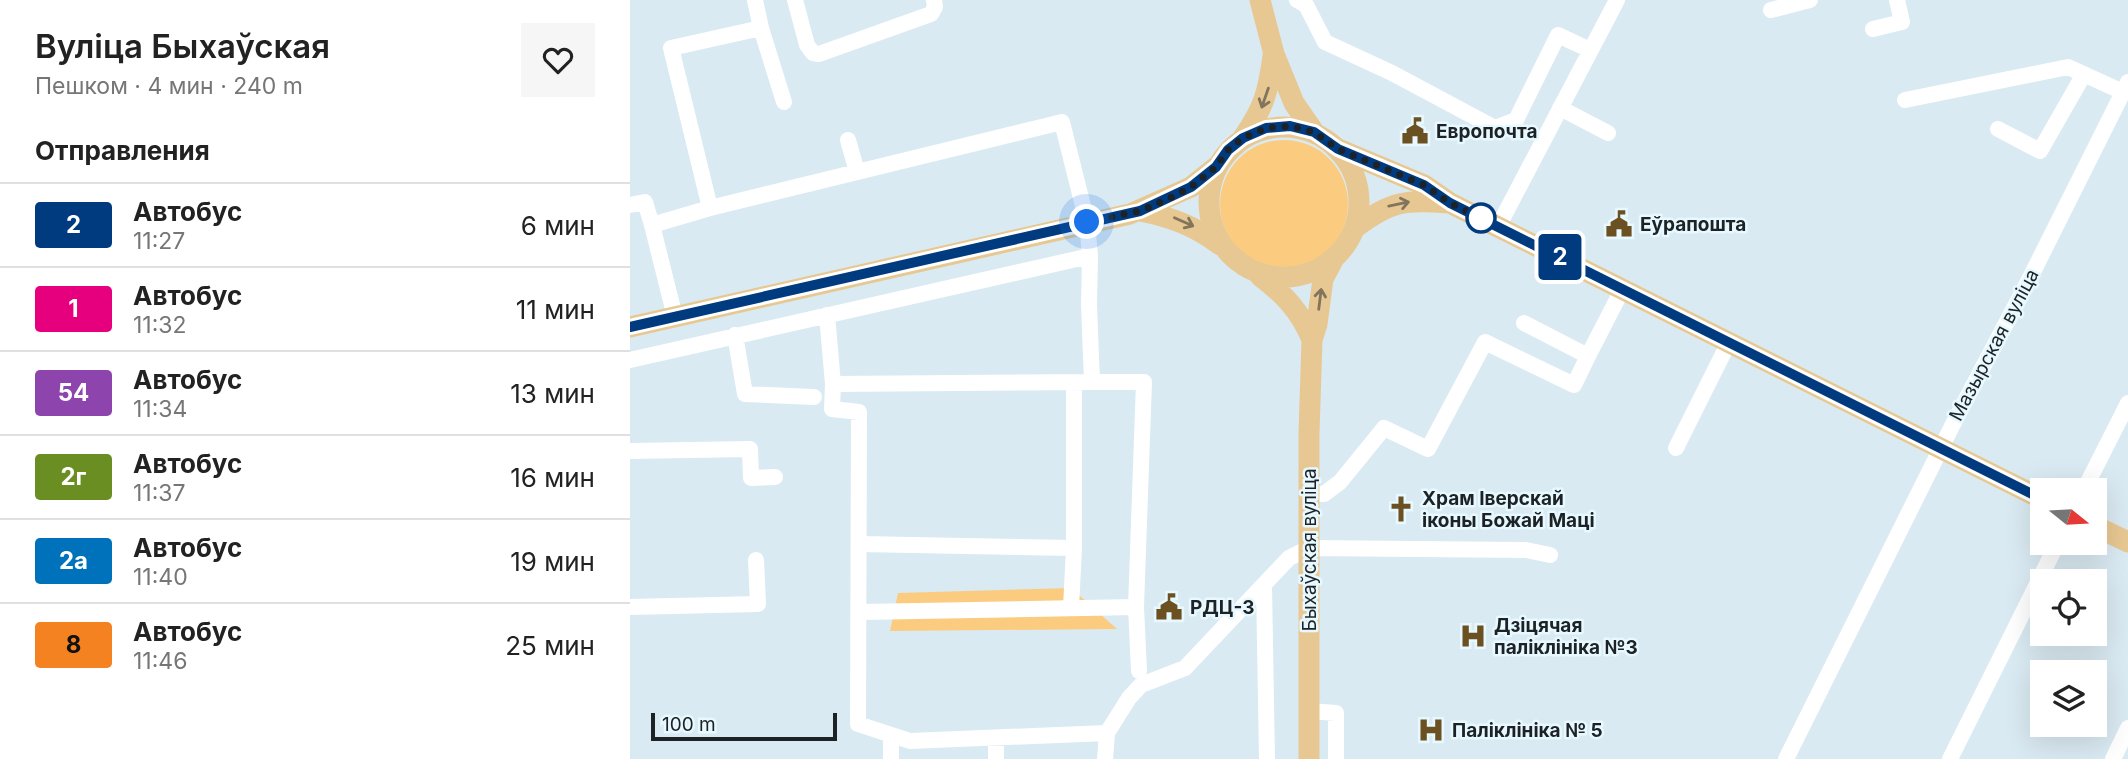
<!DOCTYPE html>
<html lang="ru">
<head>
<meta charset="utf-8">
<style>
	body { margin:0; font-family:Inter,sans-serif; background:#f6f6f6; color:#222; height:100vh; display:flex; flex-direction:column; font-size:26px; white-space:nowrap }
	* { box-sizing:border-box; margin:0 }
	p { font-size:23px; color:#767676 }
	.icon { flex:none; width:38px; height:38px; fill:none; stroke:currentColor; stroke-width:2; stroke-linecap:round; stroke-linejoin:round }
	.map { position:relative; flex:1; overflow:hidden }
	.panel { display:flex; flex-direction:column; background:#fff; width:630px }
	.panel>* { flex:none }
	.badge { padding:0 14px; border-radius:5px; font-size:24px; line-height:46px }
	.needle { width:46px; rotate:108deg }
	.controls { position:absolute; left:1400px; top:478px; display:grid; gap:14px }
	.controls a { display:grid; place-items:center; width:77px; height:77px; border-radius:0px; background:#fff; box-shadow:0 7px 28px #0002; font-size:35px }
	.scale { position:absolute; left:21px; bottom:18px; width:186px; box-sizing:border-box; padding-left:7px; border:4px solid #1c2225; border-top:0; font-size:19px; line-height:24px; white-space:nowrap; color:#1c2225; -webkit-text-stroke:5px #e7f8ff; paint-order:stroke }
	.you { position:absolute; width:35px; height:35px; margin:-18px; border:5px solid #fff; border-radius:50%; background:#1a73e8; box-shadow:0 0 0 10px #1a73e833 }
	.map>.badge { position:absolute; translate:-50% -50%; box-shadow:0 0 0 4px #fff }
	h2 { padding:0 35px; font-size:26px; line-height:63px }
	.round { display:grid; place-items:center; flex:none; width:74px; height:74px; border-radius:0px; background:#f6f6f6 }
	.summary { display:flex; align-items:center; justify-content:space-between; height:119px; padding:0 35px }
	h1 { font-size:33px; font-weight:600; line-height:52px }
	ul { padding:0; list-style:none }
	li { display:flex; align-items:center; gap:21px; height:84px; padding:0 35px; border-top:2px solid #e0e0e0 }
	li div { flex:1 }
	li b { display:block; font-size:26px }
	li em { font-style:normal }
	li .badge { min-width:77px; font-weight:700; text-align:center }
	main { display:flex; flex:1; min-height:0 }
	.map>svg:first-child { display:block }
	.grass { fill:#fbcc80 }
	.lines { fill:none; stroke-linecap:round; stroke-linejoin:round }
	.minor { stroke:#fff; stroke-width:16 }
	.major { stroke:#e8c892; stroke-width:21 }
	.oneway { stroke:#82755c }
	.line-casing { stroke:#fff; stroke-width:16 }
	.line { stroke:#003b80; stroke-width:10 }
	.walk { stroke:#1c2225; stroke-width:7; stroke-dasharray:0 12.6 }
	.stop-dot { fill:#fff; stroke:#003b80; stroke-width:3.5 }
	.labels { text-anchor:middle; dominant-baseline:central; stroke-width:5; stroke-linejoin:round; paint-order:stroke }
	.poi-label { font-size:19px; font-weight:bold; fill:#1c2225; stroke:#e7f8ff; text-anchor:start }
	.street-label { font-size:19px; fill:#1c2225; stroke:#e7f8ff }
</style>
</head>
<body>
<main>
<section class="panel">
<div class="summary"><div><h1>Вуліца Быхаўская</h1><p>Пешком · 4 мин · 240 m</p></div><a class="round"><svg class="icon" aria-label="heart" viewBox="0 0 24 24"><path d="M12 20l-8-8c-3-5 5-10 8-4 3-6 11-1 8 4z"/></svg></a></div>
<h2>Отправления</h2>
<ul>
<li><span class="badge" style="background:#003b80;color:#fff">2</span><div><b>Автобус</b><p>11:27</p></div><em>6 мин</em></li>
<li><span class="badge" style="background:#e6007e;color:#fff">1</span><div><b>Автобус</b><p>11:32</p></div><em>11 мин</em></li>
<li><span class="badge" style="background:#8e44ad;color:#fff">54</span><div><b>Автобус</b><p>11:34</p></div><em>13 мин</em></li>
<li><span class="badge" style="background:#6b8e23;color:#fff">2г</span><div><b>Автобус</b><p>11:37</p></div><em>16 мин</em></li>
<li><span class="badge" style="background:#0072bc;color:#fff">2а</span><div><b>Автобус</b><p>11:40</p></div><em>19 мин</em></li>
<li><span class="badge" style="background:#f58220;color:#111">8</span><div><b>Автобус</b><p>11:46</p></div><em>25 мин</em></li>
</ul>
</section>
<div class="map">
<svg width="1498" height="759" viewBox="0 0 1498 759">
	<rect width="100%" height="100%" fill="#daeaf2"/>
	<!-- grass -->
	<path class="grass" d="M590 204a64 64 0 1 1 128 0a64 64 0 1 1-128 0Z
		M441,588l46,41 -227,2 8,-38z"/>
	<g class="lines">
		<!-- minor -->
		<path class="minor" d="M125,0l6,28 23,74
			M165,0l12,45 6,8 6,1 112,-40 4,-7 -1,-7
			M667,0l9,5 19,37 67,31 103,55 21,-8 42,-85 32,15
			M1141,10l39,-10
			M1243,29l29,-7 -5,-22
			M1275,100l163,-33 55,25
			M930,108l48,25
			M1368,129l42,22 44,-77
			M218,140l9,32
			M0,205l15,-3 7,23
			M80,208l352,-86 25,100 3,34 -1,49 3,77h52l-8,225 3,64
			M868,227l119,-227
			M197,315l6,69 -1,25 27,3 -1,312 52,17 197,-8 22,-35 12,-13 44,-17 104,-110 20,-10 217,2 24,5
			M45,317l-23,-92 58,-17 -39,-160 90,-20
			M894,323l64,33 35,-68
			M105,335l10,59 69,3
			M0,360l460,-104
			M203,384l259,-2
			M1046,448l53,-106
			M0,451l120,-2 1,29 24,-1
			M1454,490l44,-87
			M680,494h14l16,-12 44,-54 44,21 57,-107 89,43 14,-29
			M230,544l214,4
			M634,586l3,173
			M0,607l128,-3 -2,-44
			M441,608l3,-60v-165
			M230,612l276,-5
			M679,711l27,2v46
			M261,759v-24
			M366,759v-21
			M475,759l2,-26
			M1156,759l166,-333 78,-148 98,-196
			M1320,759l108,-217
			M1483,759l15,-31"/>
		<!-- major -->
		<path class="major" d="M630,0l14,54 20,49 20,29
			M579 202a75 75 0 1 1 150 0a75 75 0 1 1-150 0Z
			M613,138c21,-31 25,-45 30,-82
			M708,149l86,36 26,18 592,296
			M510,211c31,6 55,15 80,34
			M725,228c37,-28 50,-28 95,-25
			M630,276c24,18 41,36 52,64
			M0,327l500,-113 61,-27 25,-20
			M1465,526l33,16
			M679,759v-326l3,-93 5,-16 6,-45 10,-19"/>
	</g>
	<!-- one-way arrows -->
	<defs><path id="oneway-shaft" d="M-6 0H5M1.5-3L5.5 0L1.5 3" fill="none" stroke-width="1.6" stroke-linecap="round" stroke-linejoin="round" transform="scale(1.75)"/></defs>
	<g class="oneway">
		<use href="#oneway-shaft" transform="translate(635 98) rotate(109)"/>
		<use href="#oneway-shaft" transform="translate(769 204) rotate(-12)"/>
		<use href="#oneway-shaft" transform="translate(554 222) rotate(24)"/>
		<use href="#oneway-shaft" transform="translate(690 299) rotate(-83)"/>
	</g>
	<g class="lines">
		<!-- line casing -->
		<g class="line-casing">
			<path id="line" d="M0,327l510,-116 51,-24 25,-20 12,-17 15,-12 23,-10 24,-2 24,6 24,17 86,36 26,18 592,296"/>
		</g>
		<!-- line -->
		<use href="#line" class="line"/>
		<!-- walk -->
		<path class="walk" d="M457,222l53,-11 30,-13 21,-11 25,-20 12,-17 15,-12 23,-10 24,-2 24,6 24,17 86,36 26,18 31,15"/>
	</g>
	<!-- icons -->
	<defs>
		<g id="civic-bare" transform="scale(2.1)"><path d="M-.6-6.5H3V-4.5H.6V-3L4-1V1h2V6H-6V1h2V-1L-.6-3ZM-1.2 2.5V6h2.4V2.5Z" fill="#6b5122" stroke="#e7f8ff" stroke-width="2.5" paint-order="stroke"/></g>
		<g id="church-bare" transform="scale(2.1)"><path d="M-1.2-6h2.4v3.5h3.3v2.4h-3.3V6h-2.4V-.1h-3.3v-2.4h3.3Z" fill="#6b5122" stroke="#e7f8ff" stroke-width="2.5" paint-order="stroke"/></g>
		<g id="hospital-bare" transform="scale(2.1)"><path d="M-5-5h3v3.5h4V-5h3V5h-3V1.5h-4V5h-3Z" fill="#6b5122" stroke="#e7f8ff" stroke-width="2.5" paint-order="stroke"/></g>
	</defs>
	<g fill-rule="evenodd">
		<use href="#civic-bare" x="785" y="131"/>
		<use href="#civic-bare" x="989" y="224"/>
		<use href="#church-bare" x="771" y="509"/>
		<use href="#civic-bare" x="539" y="607"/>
		<use href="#hospital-bare" x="843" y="636"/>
		<use href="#hospital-bare" x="801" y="730"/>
	</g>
	<!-- markers -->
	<circle class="stop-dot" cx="851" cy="218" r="14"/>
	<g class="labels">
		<!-- poi labels -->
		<g class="poi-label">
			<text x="806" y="131">Европочта</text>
			<text x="1010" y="224">Еўрапошта</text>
			<text x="792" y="498">Храм Іверскай<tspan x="792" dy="22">іконы Божай Маці</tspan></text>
			<text x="560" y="607">РДЦ-3</text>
			<text x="864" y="625">Дзіцячая<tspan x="864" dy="22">паліклініка №3</tspan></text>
			<text x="822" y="730">Паліклініка № 5</text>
		</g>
		<!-- street labels -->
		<g class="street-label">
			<text transform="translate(1364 345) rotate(-62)">Мазырская вуліца</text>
			<text transform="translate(679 550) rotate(-90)">Быхаўская вуліца</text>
		</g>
	</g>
</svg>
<div class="controls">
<a><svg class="needle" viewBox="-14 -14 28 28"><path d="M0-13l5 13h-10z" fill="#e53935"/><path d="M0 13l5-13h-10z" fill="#767676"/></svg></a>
<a><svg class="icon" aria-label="locate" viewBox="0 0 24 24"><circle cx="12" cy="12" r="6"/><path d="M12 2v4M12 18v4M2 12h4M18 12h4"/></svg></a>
<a><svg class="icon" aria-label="layers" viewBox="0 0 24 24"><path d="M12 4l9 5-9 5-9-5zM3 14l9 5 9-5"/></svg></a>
</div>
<div class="scale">100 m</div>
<div class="you" style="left:457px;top:222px"></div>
<b class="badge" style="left:930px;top:257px;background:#003b80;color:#fff">2</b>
</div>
</main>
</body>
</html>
